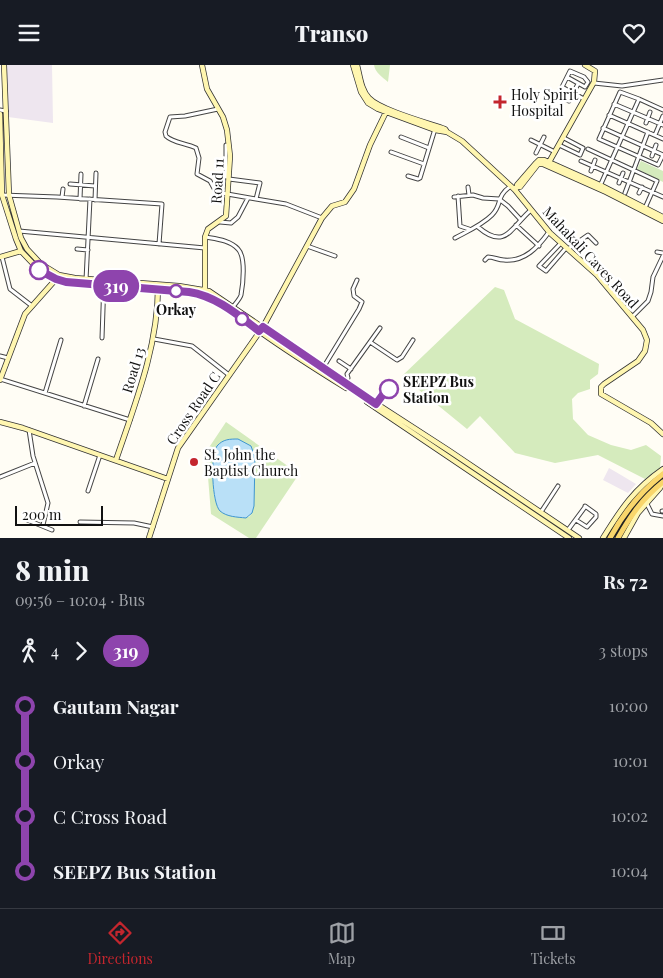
<!DOCTYPE html>
<html lang="en">
<head>
<meta charset="utf-8">
<style>
	body { margin:0; font-family:"Playfair Display",serif; background:#242831; color:#f1f3f6; height:100vh; display:flex; flex-direction:column; font-size:19px; white-space:nowrap }
	* { box-sizing:border-box; margin:0 }
	p { font-size:16px; color:#9ea1a6 }
	.icon { flex:none; width:28px; height:28px; fill:none; stroke:currentColor; stroke-width:2; stroke-linecap:round; stroke-linejoin:round }
	.map { position:relative; height:473px; overflow:hidden }
	.panel { display:flex; flex-direction:column; background:#171b24; flex:1 }
	.panel>* { flex:none }
	.badge { padding:0 10px; border-radius:16px; font-size:18px; line-height:32px }
	.scale { position:absolute; left:15px; bottom:12px; width:88px; box-sizing:border-box; padding-left:5px; border:2px solid #111; border-top:0; font-size:14px; line-height:18px; white-space:nowrap; color:#111; -webkit-text-stroke:4px #fff; paint-order:stroke }
	.map>.badge { position:absolute; translate:-50% -50%; box-shadow:0 0 0 2px #fff }
	.legs { display:flex; align-items:center; gap:8px; height:55px; padding:0 15px; font-size:16px }
	.legs p { margin-inline-start:auto }
	.headline { display:flex; align-items:center; justify-content:space-between; height:85px; padding:0 15px }
	h1 { font-size:28px; font-weight:800; line-height:38px }
	ul { padding:0 15px; list-style:none }
	li { display:flex; align-items:center; gap:18px; height:55px; font-size:19px }
	li i { display:grid; place-items:center; width:8px; height:100%; margin:0 6px; background:currentColor }
	li i::after { content:''; width:12px; height:12px; margin:-6px; border:4px solid; border-radius:50%; background:#171b24 }
	li p { margin-inline-start:auto }
	li:first-child i { background:linear-gradient(#0000 50%,currentColor 0) }
	li:last-child i { background:linear-gradient(currentColor 50%,#0000 0) }
	header { display:flex; justify-content:space-between; align-items:center; height:65px; padding:0 15px; background:#171b24; font-size:22px; font-weight:800 }
	.tabs { display:flex; justify-content:space-around; align-items:center; height:70px; border-top:1px solid #363941; background:#171b24; font-size:14px; color:#9ea1a6 }
	.tabs a { display:grid; justify-items:center; gap:2px }
	.tabs .current { color:#c4262e }
	.map>svg:first-child { display:block }
	.industrial { fill:#eee6ef }
	.green { fill:#d5ebbd; fill-rule:evenodd }
	.water { fill:#b9e0f7; stroke:#3f96cf }
	.lines { fill:none; stroke-linecap:round; stroke-linejoin:round }
	.street-casing { stroke:#444; stroke-width:5 }
	.secondary-casing { stroke:#333; stroke-width:6 }
	.primary-casing { stroke:#222; stroke-width:7 }
	.street { stroke:#fff; stroke-width:3 }
	.secondary { stroke:#fff6b0; stroke-width:4.5 }
	.primary { stroke:#f9d66b; stroke-width:5 }
	.line-1-casing { stroke:#fff; stroke-width:11 }
	.line-1 { stroke:#8e44ad; stroke-width:8 }
	.poi-dot { fill:#c4262e; stroke:#fff; stroke-width:2 }
	.stop-1-dot { fill:#fff; stroke:#8e44ad; stroke-width:2.5 }
	.labels { text-anchor:middle; dominant-baseline:central; stroke-width:5; stroke-linejoin:round; paint-order:stroke }
	.poi-label { font-size:14px; fill:#111; stroke:#fff; text-anchor:start }
	.street-label { font-size:14px; fill:#111; stroke:#fff }
	.stop-label { font-size:14px; font-weight:bold; fill:#111; stroke:#fff }
</style>
</head>
<body>
<header><svg class="icon" aria-label="menu" viewBox="0 0 24 24"><path d="M4 6h16M4 12h16M4 18h16"/></svg>Transo<svg class="icon" aria-label="heart" viewBox="0 0 24 24"><path d="M12 20l-8-8c-3-5 5-10 8-4 3-6 11-1 8 4z"/></svg></header>
<div class="map">
<svg width="663" height="473" viewBox="0 0 663 473">
	<rect width="100%" height="100%" fill="#fffdf5"/>
	<!-- industrial -->
	<path class="industrial" d="M6,0h46l1,58 -45,-6z
		M609,403l12,7 15,9 -8,9 -25,-13z"/>
	<!-- green -->
	<path class="green" d="M374,0h16l-2,17c-6,-5 -13,-10 -14,-17z
		M641,96l22,10v11l-26,-13z
		M495,222l9,3 11,29 84,45 -1,10 -8,6v9l-12,4 -6,6 1,20 15,16 23,10 20,5 15,-5 15,11 -1,12 -15,11 -47,-24 -43,8 -40,-10 -35,-37 -13,13 -65,-53z
		M226,357l73,52 -43,64h-7l-38,-24 -5,-62zM255,392l-3,56 -3,4 -31,-9 -4,-12 -1,-26z"/>
	<!-- water -->
	<path class="water" d="M238,374l13,7 4,11 -1,49 -2,7 -6,5c-9,-1 -19,-1 -26,-7 -8,-8 -10,-55 -3,-65 6,-7 13,-7 21,-7z"/>
	<g class="lines">
		<!-- street casing -->
		<g class="street-casing">
			<path id="street" d="M567,12l18,10 3,-5 -4,-5 -14,-6 -12,24 11,6 9,-17
				M594,18l28,3 41,-6
				M562,22l22,12
				M639,34l-19,-7 -21,47 59,26 5,-10
				M614,39l49,21
				M218,44l-33,7 -15,1 -5,15 1,4c7,7 20,7 30,12l3,10 -2,16 13,7 6,11 40,7
				M0,45l6,1
				M609,50l54,24
				M646,58l4,-11
				M603,63l60,27
				M655,70l8,-19
				M401,72l28,11
				M531,75l24,12
				M226,80v32
				M559,80l21,10 3,-7 -19,-10
				M588,84l69,32 -12,27
				M391,87l33,12
				M536,88l8,-16
				M652,91l4,-11
				M581,96l82,36
				M591,106l4,-11
				M408,111l10,3 2,-1 15,-49
				M229,114l31,4 -4,16 30,5 36,14
				M619,118l4,-10
				M70,119l25,2
				M600,121l39,-87 24,11
				M468,122l1,8
				M625,128l23,-61
				M639,128l3,-6
				M2,130l55,2 105,7 -3,40
				M458,131l2,30 9,3
				M62,132l1,-8
				M454,132l19,-2 10,3 16,1 9,7 12,13
				M80,134l1,-25
				M95,135l1,-27
				M220,157l11,1 7,-6 10,-19
				M516,160l23,21
				M478,162c28,24 33,0 53,-17
				M19,166l186,17
				M205,172c11,2 25,3 33,12 8,8 5,35 3,46 -1,4 -6,9 -9,13
				M455,173c13,-7 27,-13 37,-23 11,-11 3,-18 19,-29
				M560,179l-21,22 7,5 20,-23
				M307,181l28,10
				M77,184l11,1
				M568,184l20,-14 8,8
				M657,187l6,1
				M2,192l8,32 22,17
				M485,195l3,-3c6,0 10,3 16,3 21,2 34,-13 45,-28
				M86,215l4,-81
				M632,252l16,-16 3,-9 2,-15 10,-21
				M102,273l2,-58
				M154,274l38,7 37,29
				M370,277l27,18 5,-3 11,-17
				M0,291l8,2
				M339,296l12,8
				M323,303l36,-59 3,-7 -8,-6 -1,-7 4,-9
				M0,314l130,41
				M344,318l4,-5 -1,-4 33,-46
				M45,328l16,-53
				M84,341l14,-47
				M29,365l4,26 15,47 -5,22
				M0,412l35,-14
				M88,426l12,-36
				M646,437l6,12 11,2
				M662,446h1
				M541,447l17,-26
				M25,454l27,11
				M80,457l54,1 19,4
				M568,465l17,-23v-1l11,8v3l-9,10 -11,-7"/>
		</g>
		<!-- secondary casing -->
		<g class="secondary-casing">
			<path id="secondary" d="M4,0l5,130 12,43 6,11 14,15 18,11 16,3 104,8 30,5 131,89 108,70 131,88
				M202,0l5,24 16,28 4,13 3,26 -4,60 -18,13 -3,8v54
				M353,0l8,27 7,11 10,6 57,21 12,2
				M357,0c3,11 4,25 12,33 11,12 59,25 76,31l2,3 15,9 53,49 35,43 47,42 46,55 4,10 -2,11 -7,10 -34,23 -3,3v7l50,29 12,11
				M0,49l2,81 14,44 5,12 18,19 17,9 10,3 123,10c28,5 48,23 70,39 28,20 58,39 87,57
				M548,99l46,-82 1,-11 -10,-6
				M517,122v-2l19,-22 3,-3h5l56,25 63,32
				M515,125l2,-3h3l18,-23h5l63,28 57,29
				M0,192l21,-6
				M0,315l25,-66 32,-36
				M367,337l202,136
				M0,357l23,6 145,51
				M116,395c19,-56 42,-113 42,-173
				M149,473l29,-90 85,-121 59,-109 10,-12 13,-4 9,-13 16,-44 16,-33
				M603,473c18,-29 31,-49 60,-69
				M624,473l14,-25 22,-25 3,-5"/>
		</g>
		<!-- primary casing -->
		<g class="primary-casing">
			<path id="primary" d="M610,473c14,-26 30,-46 53,-64
				M618,473c13,-23 24,-39 45,-56"/>
		</g>
		<!-- street -->
		<use href="#street" class="street"/>
		<!-- secondary -->
		<use href="#secondary" class="secondary"/>
		<!-- primary -->
		<use href="#primary" class="primary"/>
	</g>
	<g class="lines">
		<!-- line-1 casing -->
		<g class="line-1-casing">
			<path id="line-1" d="M39,205l17,9 10,3 123,10c27,4 49,23 70,39l4,-4 113,77 11,-15h2"/>
		</g>
		<!-- line-1 -->
		<use href="#line-1" class="line-1"/>
	</g>
	<!-- markers -->
	<g class="poi-dot">
		<path d="M497.5 29.5h5v5h5v5h-5v5h-5v-5h-5v-5h5z"/>
		<circle cx="194" cy="397" r="5"/>
	</g>
	<g class="stop-1-dot">
		<circle cx="39" cy="205" r="9"/>
		<circle cx="176" cy="226" r="6"/>
		<circle cx="242" cy="254" r="6"/>
		<circle cx="389" cy="324" r="9"/>
	</g>
	<g class="labels">
		<!-- poi labels -->
		<g class="poi-label">
			<text x="511" y="29">Holy Spirit<tspan x="511" dy="16">Hospital</tspan></text>
			<text x="204" y="389">St. John the<tspan x="204" dy="16">Baptist Church</tspan></text>
		</g>
		<!-- street labels -->
		<g class="street-label">
			<text transform="translate(217 116) rotate(-87)">Road 11</text>
			<text transform="translate(591 192) rotate(47)">Mahakali Caves Road</text>
			<text transform="translate(133 305) rotate(-73)">Road 13</text>
			<text transform="translate(193 343) rotate(-56)">Cross Road C</text>
		</g>
		<!-- stop labels -->
		<g class="stop-label">
			<text x="176" y="244">Orkay</text>
			<text x="403" y="316" text-anchor="start">SEEPZ Bus<tspan x="403" dy="16">Station</tspan></text>
		</g>
	</g>
</svg>
<div class="scale">200 m</div>
<b class="badge" style="left:116px;top:221px;background:#8e44ad;color:#fff">319</b>
</div>
<section class="panel">
<div class="headline"><div><h1>8 min</h1><p>09:56 – 10:04 · Bus</p></div><b>Rs 72</b></div>
<div class="legs"><svg class="icon" aria-label="walk" viewBox="0 0 24 24"><circle cx="13" cy="4" r="2"/><path d="M13 8l-2 6 4 7M11 14l-3 7M7 12l3-4h3l4 4"/></svg>4<svg class="icon" aria-label="forward" viewBox="0 0 24 24"><path d="M9 5l7 7-7 7"/></svg><b class="badge" style="background:#8e44ad;color:#fff">319</b><p>3 stops</p></div>
<ul>
<li><i style="color:#8e44ad"></i><b>Gautam Nagar</b><p>10:00</p></li>
<li><i style="color:#8e44ad"></i><span>Orkay</span><p>10:01</p></li>
<li><i style="color:#8e44ad"></i><span>C Cross Road</span><p>10:02</p></li>
<li><i style="color:#8e44ad"></i><b>SEEPZ Bus Station</b><p>10:04</p></li>
</ul>
</section>
<nav class="tabs">
<a class="current"><svg class="icon" aria-label="directions" viewBox="0 0 24 24"><path d="M12 3l9 9-9 9-9-9zM9 14v-3h6M13 9l2 2-2 2"/></svg>Directions</a>
<a><svg class="icon" aria-label="map" viewBox="0 0 24 24"><path d="M3 6l6-2 6 2 6-2v14l-6 2-6-2-6 2zM9 4v14M15 6v14"/></svg>Map</a>
<a><svg class="icon" aria-label="tickets" viewBox="0 0 24 24"><path d="M3 7h18v10H3zM15 7v10"/></svg>Tickets</a>
</nav>
</body>
</html>
